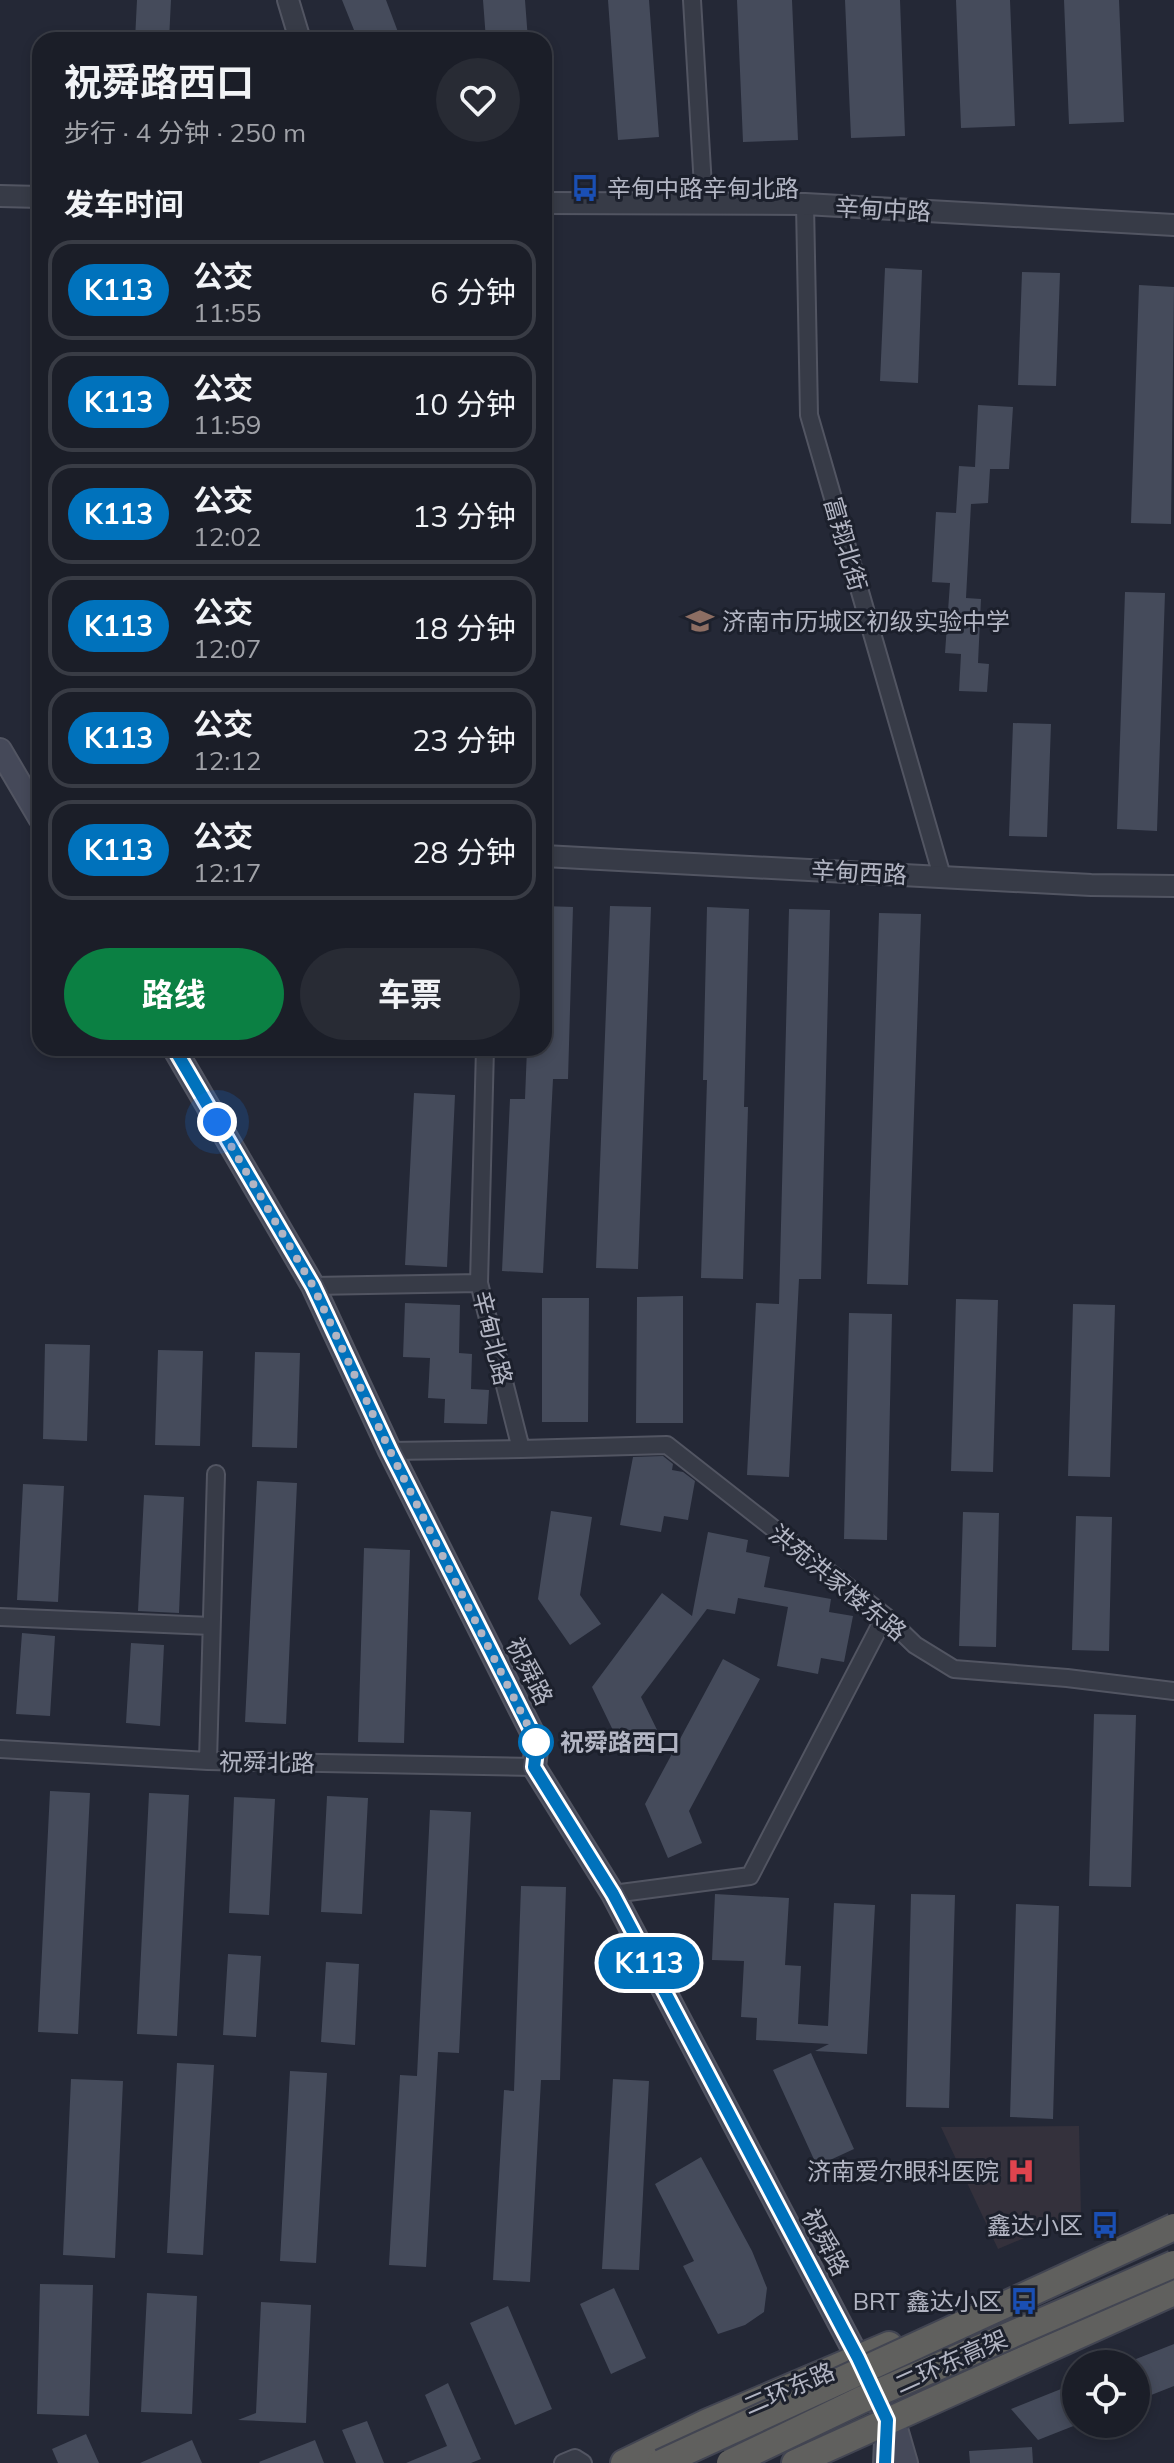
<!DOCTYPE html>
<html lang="zh">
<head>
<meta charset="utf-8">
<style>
	body { margin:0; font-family:Mulish,"Noto Sans SC",sans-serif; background:#282b34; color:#f1f3f6; height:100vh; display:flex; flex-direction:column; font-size:30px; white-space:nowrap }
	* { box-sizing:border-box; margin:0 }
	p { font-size:26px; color:#a0a2a8 }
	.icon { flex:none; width:44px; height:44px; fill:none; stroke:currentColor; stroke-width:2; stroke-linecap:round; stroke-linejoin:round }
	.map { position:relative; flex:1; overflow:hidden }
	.sheet { position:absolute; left:32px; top:32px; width:520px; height:1024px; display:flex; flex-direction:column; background:#1b1e28; border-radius:24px; box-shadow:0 4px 12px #0003,0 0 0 2px #393c45 }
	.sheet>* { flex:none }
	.badge { padding:0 16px; border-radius:26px; font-size:28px; line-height:52px }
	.fabs { position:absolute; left:1062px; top:2350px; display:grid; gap:16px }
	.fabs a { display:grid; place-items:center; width:88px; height:88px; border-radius:50%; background:#1b1e28; box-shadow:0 4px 12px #0003,0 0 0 2px #393c45; font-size:40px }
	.you { position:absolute; width:40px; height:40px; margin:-20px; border:6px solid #fff; border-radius:50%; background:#1a73e8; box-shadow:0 0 0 12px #1a73e833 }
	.map>.badge { position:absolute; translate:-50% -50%; box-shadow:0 0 0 4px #fff }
	h2 { padding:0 32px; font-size:30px; line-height:72px }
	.round { display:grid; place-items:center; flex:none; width:84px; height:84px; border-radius:42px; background:#282b34 }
	.overview { display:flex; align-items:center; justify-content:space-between; height:136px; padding:0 32px }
	h1 { font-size:38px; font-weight:700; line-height:60px }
	.action { display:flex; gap:16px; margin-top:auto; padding:16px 32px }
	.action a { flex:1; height:92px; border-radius:48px; background:#0b8043; color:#fff; font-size:32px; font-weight:700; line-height:92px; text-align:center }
	.action a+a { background:#282b34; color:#f1f3f6 }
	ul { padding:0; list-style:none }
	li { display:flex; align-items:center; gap:24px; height:100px; margin:0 16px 12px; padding:0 16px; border:4px solid #393c45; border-radius:24px }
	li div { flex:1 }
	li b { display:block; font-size:30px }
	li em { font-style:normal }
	li .badge { min-width:88px; font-weight:700; text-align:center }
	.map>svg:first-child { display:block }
	.medical { fill:#34313c }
	.building { fill:#454b5b }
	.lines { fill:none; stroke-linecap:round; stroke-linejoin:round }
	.minor-casing { stroke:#525562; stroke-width:20 }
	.tertiary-casing { stroke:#525562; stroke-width:24 }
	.secondary-casing { stroke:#525562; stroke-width:26 }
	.trunk-casing { stroke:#424552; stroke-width:30 }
	.minor { stroke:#373b47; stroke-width:16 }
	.tertiary { stroke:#373b47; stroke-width:20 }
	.secondary { stroke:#454959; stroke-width:22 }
	.trunk { stroke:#60605e; stroke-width:26 }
	.trunk-bridge-casing { stroke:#424552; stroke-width:30; stroke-linecap:butt }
	.trunk-bridge { stroke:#60605e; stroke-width:26 }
	.line-casing { stroke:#fff; stroke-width:18 }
	.line { stroke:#0072bc; stroke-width:12 }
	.walk { stroke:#b2b5c3; stroke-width:8; stroke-dasharray:0 14.4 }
	.stop-dot { fill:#fff; stroke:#0072bc; stroke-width:4 }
	.labels { text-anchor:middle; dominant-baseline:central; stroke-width:6; stroke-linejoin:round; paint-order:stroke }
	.poi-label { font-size:24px; fill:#b2b5c3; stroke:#1c202c; text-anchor:end }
	.street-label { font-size:24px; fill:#b2b5c3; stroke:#1c202c }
	.stop-label { font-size:24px; font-weight:bold; fill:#b2b5c3; stroke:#1c202c; text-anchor:start }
</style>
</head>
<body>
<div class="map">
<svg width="1174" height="2463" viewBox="0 0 1174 2463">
	<rect width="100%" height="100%" fill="#242836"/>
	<!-- medical -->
	<path class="medical" d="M1079,2126l2,88 -83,35 -57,-122z"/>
	<!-- building -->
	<path class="building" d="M137,0h34l-2,40h-34z
		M342,0h44l15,40h-43z
		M483,0h42l3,40h-42z
		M608,0h41l10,137 -41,3z
		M737,0h55l6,140 -55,2z
		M845,0h55l5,136 -54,2z
		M956,0h54l5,126 -54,2z
		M1064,0h55l5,122 -55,2z
		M885,268l37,2 -4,113 -38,-2z
		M1022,272l38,1 -4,113 -38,-1z
		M1139,285l35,2 -3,237 -40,-1z
		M978,405l35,2 -4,62h-19l-2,34 -17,1 -5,94 15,1 -3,64 11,1 -2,28 -28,-1 2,-37 -16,-1 5,-70 -18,-1 4,-70 20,1 3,-47 16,1z
		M1125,592l40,1 -8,238 -40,-2z
		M1013,723l38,1 -4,113 -38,-1z
		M544,906l29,1 -5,172h-15l-10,194 -41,-2 8,-172h15l2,-51h17z
		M610,906l41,1 -13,362 -42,-1z
		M707,907l42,2 -5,198h4l-5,172 -42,-1 6,-198h-4z
		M789,909l41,1 -9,369h-22l-10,198 -42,-2 9,-172 23,1z
		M879,913l42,1 -13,371 -41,-1z
		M414,1093l41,2 -8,172 -42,-2z
		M683,1296v127h-47l1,-126z
		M542,1298h47l-1,124h-46z
		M956,1299l42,1 -5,172 -42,-1z
		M405,1303l55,2 -1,48 13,1 -1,35 18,1 -2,34 -43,-1 1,-24 -17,-1 2,-40 -27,-1z
		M1073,1304l42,1 -5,172 -42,-1z
		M849,1313l43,1 -5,226 -43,-1z
		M45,1344l45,1 -3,96 -44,-2z
		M158,1350l45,1 -3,95 -45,-1z
		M255,1352l45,1 -3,95 -45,-1z
		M663,1456l10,8 -1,6 11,2 12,9 -7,39 -24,-4 -3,16 -41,-7 13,-68z
		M257,1481l40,2 -11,241 -41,-2z
		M23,1484l41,2 -6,116 -41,-2z
		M144,1495l40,2 -5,116 -41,-2z
		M551,1511l41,6 -12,78 21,29 -31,21 -32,-46z
		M963,1512l36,1 -3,134 -37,-1z
		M1076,1516l36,1 -3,134 -37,-1z
		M708,1532l40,8 -2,12 24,5 -6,30 67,12 -2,13 24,4 -9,46 -23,-4 -3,16 -41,-8 11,-59 -50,-9 -3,16 -28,-5 -66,88 19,39 -36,17 -32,-66 70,-94 30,23z
		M364,1548l46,2 -6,193 -46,-1z
		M22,1633l33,3 -5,80 -34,-2z
		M131,1643l33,2 -4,81 -34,-3z
		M723,1659l37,20 -71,132 13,32 -34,15 -23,-54z
		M1094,1714l42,1 -5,172 -42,-1z
		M50,1791l40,2 -12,241 -40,-2z
		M149,1793l40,2 -12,241 -40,-2z
		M327,1796l41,2 -6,116 -41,-2z
		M234,1797l41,2 -6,116 -40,-2z
		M430,1810l41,2 -12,241 -21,-1 -12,215 -37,-2 11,-190 17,1z
		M521,1886l45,1 -6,193h-19l-11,202 -37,-2 11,-190 10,1z
		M715,1894l74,4 -4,67 16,1 -3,58 30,2 6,-123 41,2 -8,149 -52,-3 14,-7 -73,-4 1,-22 -16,-1 3,-56 -32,-1z
		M911,1894l44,1 -6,213 -43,-1z
		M1016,1904l43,2 -6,213 -43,-2z
		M228,1954l33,2 -5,81 -33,-2z
		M326,1962l33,2 -4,81 -34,-3z
		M811,2053l43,96 -37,17 -44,-96z
		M177,2063l37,2 -11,190 -36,-2z
		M290,2071l37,2 -11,190 -36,-2z
		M71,2079l52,2 -8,177 -52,-3z
		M613,2079l36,2 -10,189 -37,-1z
		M701,2157l51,94 15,37 -3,24 -19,13 -27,9 -35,-68 11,-5 -39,-77z
		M40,2284l53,1 -4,131 -52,-2z
		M614,2288l32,70 -35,16 -31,-70z
		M147,2293l50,3 -5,118 -51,-2z
		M261,2302l50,3 -5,118 -68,-3 18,-7z
		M508,2306l44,103 -37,16 -45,-102z
		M1174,2344v42l-38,15v-42z
		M448,2383l33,76 -10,4h-65l41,-17 -22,-51z
		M1076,2383v42l-38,15 -27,-31z
		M367,2421l17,42h-28l-14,-33z
		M86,2434l13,29h-41l-6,-14z
		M192,2440l10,23h-62z
		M315,2440l9,23h-64l-1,-1z
		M1032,2447l1,16h-63l-1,-12z"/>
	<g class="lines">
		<!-- minor casing -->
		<g class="minor-casing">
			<path id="minor" d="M692,0l12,204
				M805,204l4,211 133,461
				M313,1286l166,-3
				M521,1449l146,-4 218,171 30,29 39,24 113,9 107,13
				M390,1451l131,-2 -42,-166 6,-235
				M0,1617l211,9
				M0,1749l208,12 326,6
				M208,1761l8,-287
				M613,1894l137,-18 135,-260
				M563,2463l12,-5 8,5"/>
		</g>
		<!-- tertiary casing -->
		<g class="tertiary-casing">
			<path id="tertiary" d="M288,0l12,40
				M0,196l40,1
				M544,203l261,1 369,21
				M544,856l547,29 83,1"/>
		</g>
		<!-- secondary casing -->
		<g class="secondary-casing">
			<path id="secondary" d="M0,750l40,68
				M174,1048l139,238 77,165 147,291 -3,25 79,127 245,464 29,62 10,12 9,31
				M885,2463l2,-43"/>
		</g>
		<!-- trunk casing -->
		<g class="trunk-casing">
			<path id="trunk" d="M624,2463l84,-41 181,-77
				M795,2463l379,-171"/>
		</g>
		<!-- minor -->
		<use href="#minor" class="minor"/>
		<!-- tertiary -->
		<use href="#tertiary" class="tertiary"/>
		<!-- secondary -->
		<use href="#secondary" class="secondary"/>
		<!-- trunk -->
		<use href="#trunk" class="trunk"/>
		<!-- trunk-bridge casing -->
		<g class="trunk-bridge-casing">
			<path id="trunk-bridge" d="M661,2463l513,-236
				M730,2463l131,-63 313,-136"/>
		</g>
		<!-- trunk-bridge -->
		<use href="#trunk-bridge" class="trunk-bridge"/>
	</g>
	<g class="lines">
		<!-- line casing -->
		<g class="line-casing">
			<path id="line" d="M174,1048l139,238 77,165 147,291 -3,25 79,127 245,464 29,62 -2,43"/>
		</g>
		<!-- line -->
		<use href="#line" class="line"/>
		<!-- walk -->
		<path class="walk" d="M217,1122l96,164 77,165 146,291"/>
	</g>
	<!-- icons -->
	<defs>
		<g id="bus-bare" transform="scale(2.16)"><path d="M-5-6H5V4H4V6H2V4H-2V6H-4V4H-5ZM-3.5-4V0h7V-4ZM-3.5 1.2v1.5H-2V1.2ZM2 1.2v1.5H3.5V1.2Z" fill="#1a4fb4" stroke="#1c202c" stroke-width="2.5" paint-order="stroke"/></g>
		<g id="school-bare" transform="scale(2.16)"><path d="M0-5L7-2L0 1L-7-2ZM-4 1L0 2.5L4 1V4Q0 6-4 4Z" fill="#8d6e63" stroke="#1c202c" stroke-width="2.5" paint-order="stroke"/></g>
		<g id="hospital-bare" transform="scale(2.16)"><path d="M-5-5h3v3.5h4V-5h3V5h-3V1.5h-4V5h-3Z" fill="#e0444e" stroke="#1c202c" stroke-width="2.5" paint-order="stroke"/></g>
	</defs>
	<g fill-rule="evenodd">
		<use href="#bus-bare" x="585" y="188"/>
		<use href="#school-bare" x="700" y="621"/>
		<use href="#hospital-bare" x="1021" y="2171"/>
		<use href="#bus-bare" x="1105" y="2225"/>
		<use href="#bus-bare" x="1024" y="2301"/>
	</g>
	<!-- markers -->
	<circle class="stop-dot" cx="536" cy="1742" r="16"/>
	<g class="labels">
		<!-- poi labels -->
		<g class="poi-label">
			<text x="607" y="188" text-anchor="start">辛甸中路辛甸北路</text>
			<text x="722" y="621" text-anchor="start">济南市历城区初级实验中学</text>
			<text x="999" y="2171">济南爱尔眼科医院</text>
			<text x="1083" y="2225">鑫达小区</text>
			<text x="1002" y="2301">BRT 鑫达小区</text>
		</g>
		<!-- street labels -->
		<g class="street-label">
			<text transform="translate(883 209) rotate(3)">辛甸中路</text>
			<text transform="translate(846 544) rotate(74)">富翔北街</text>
			<text transform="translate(859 872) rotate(3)">辛甸西路</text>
			<text transform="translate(493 1338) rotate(76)">辛甸北路</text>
			<text transform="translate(838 1582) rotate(39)">洪苑洪家楼东路</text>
			<text transform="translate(530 1671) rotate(63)">祝舜路</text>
			<text transform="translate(267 1762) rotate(1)">祝舜北路</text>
			<text transform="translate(826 2242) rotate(62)">祝舜路</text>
			<text transform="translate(951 2361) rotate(-24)">二环东高架</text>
			<text transform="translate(789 2388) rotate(-23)">二环东路</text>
		</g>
		<!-- stop labels -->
		<g class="stop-label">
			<text x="560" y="1742">祝舜路西口</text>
		</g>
	</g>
</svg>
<div class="fabs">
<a><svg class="icon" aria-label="locate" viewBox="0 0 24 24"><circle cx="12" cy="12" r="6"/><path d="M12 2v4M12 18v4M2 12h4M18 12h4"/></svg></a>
</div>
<div class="you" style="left:217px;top:1122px"></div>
<b class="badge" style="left:649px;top:1963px;background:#0072bc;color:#fff">K113</b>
<section class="sheet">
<div class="overview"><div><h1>祝舜路西口</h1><p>步行 · 4 分钟 · 250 m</p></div><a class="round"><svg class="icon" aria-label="heart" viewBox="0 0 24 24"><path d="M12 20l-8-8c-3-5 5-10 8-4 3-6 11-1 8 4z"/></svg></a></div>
<h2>发车时间</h2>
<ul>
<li><span class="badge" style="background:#0072bc;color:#fff">K113</span><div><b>公交</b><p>11:55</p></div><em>6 分钟</em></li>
<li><span class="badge" style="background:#0072bc;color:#fff">K113</span><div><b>公交</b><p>11:59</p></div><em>10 分钟</em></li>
<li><span class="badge" style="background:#0072bc;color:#fff">K113</span><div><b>公交</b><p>12:02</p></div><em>13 分钟</em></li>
<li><span class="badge" style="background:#0072bc;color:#fff">K113</span><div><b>公交</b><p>12:07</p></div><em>18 分钟</em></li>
<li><span class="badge" style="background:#0072bc;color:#fff">K113</span><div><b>公交</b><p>12:12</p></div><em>23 分钟</em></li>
<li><span class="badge" style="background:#0072bc;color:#fff">K113</span><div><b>公交</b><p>12:17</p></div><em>28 分钟</em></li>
</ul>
<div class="action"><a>路线</a><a>车票</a></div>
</section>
</div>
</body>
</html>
